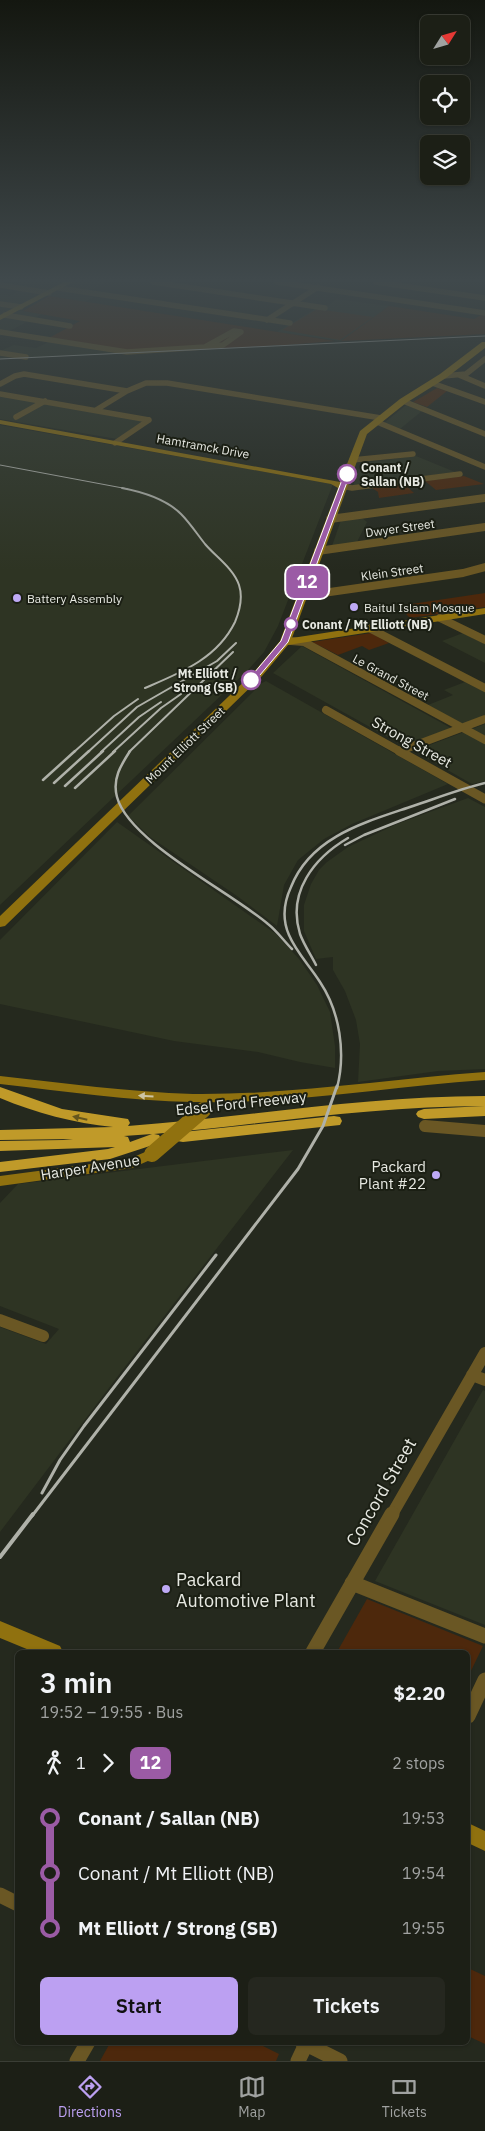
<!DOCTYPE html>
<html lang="en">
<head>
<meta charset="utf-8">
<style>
	body { margin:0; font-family:"IBM Plex Sans",sans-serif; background:#25271f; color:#f1f3f6; height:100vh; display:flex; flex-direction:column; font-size:19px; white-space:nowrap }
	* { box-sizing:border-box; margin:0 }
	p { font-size:16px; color:#a0a2a1 }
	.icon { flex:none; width:28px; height:28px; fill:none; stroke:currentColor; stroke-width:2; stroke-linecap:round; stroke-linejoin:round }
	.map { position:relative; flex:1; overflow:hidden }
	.drawer { position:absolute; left:15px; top:1650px; width:455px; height:395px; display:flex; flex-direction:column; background:#1c1f16; border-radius:8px; box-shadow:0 1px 4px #0004,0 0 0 1px #3a3d35 }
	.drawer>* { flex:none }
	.badge { padding:0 10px; border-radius:8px; font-size:18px; line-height:32px }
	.needle { width:32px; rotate:53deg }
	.controls { position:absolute; left:420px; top:15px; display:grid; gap:10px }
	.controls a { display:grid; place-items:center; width:50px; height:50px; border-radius:8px; background:#1c1f16; box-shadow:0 1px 4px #0004,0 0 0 1px #3a3d35; font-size:25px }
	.map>.badge { position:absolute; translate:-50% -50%; box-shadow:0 0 0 2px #fff }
	.legs { display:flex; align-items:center; gap:8px; height:55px; padding:0 25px; font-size:16px }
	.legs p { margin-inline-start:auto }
	.summary { display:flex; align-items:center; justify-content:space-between; height:85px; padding:0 25px }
	h1 { font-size:28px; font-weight:600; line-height:38px }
	.action { display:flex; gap:10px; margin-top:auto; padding:10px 25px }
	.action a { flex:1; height:58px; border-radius:8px; background:#bca0f2; color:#111; font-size:20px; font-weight:600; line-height:58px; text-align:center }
	.action a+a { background:#25271f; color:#f1f3f6 }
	ul { padding:0 25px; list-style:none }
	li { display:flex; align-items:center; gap:18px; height:55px; font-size:19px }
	li i { display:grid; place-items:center; width:8px; height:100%; margin:0 6px; background:currentColor }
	li i::after { content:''; width:12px; height:12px; margin:-6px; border:4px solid; border-radius:50%; background:#1c1f16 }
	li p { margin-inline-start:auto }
	li:first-child i { background:linear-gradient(#0000 50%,currentColor 0) }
	li:last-child i { background:linear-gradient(currentColor 50%,#0000 0) }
	.dock { display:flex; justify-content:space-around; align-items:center; height:70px; border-top:1px solid #3a3d35; background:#1c1f16; font-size:14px; color:#a0a2a1 }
	.dock a { display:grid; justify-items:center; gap:2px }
	.dock .active { color:#bca0f2 }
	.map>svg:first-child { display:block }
	.built { fill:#2e3423 }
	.green { fill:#4d280c }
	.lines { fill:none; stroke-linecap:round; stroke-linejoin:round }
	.street-far4 { stroke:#6a5724; stroke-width:5.5 }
	.street-far3 { stroke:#6a5724; stroke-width:8 }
	.street-far2 { stroke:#6a5724; stroke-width:9 }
	.street-far1 { stroke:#6a5724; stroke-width:12 }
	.street { stroke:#6a5724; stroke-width:15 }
	.secondary { fill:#90710f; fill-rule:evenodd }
	.highway { fill:#c09a29; fill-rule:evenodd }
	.rail-far4 { stroke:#afb1a9; stroke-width:1 }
	.rail-far3 { stroke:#afb1a9; stroke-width:2 }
	.rail-far2 { stroke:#afb1a9; stroke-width:2.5 }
	.rail-far1 { stroke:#afb1a9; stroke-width:3 }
	.rail { stroke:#afb1a9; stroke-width:4 }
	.secondary-bridge { stroke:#90710f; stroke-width:16 }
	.oneway { fill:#cdc5a3 }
	.oneway2 { fill:#65561d }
	.line-1 { fill:#9b5ba5; stroke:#fff }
	.stop-1-dot { fill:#fff; stroke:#9b5ba5; stroke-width:2.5 }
	.poi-dot { fill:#bea9f5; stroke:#1b1f14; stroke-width:2 }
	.labels { text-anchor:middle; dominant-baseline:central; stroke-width:4; stroke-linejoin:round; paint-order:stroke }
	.far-street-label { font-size:12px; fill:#e7e9e2; stroke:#1b1f14 }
	.far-stop-label { font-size:12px; font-weight:bold; fill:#e7e9e2; stroke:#1b1f14; text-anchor:start }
	.far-poi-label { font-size:12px; fill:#e7e9e2; stroke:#1b1f14; text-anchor:start }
	.street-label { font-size:15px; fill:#e7e9e2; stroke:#1b1f14 }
	.poi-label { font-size:15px; fill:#e7e9e2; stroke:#1b1f14; text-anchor:end }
	.near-street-label { font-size:18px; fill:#e7e9e2; stroke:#1b1f14 }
	.near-poi-label { font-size:18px; fill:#e7e9e2; stroke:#1b1f14; text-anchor:start }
</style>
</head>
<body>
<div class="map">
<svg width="485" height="2061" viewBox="0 0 485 2061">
	<rect width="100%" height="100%" fill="#25291e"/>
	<!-- built -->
	<path class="built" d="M21,282h85l-18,10 11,2 -14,8 -41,-7 -27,15 25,4 -42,22v-42l10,2 12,-7 -10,-2z
		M337,299l52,7 -48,35 -64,-9 41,-25 5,1z
		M51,341l65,11 1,2 -117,5v-8l14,-6 22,3z
		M0,396l146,24 -29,19 -117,-20z
		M406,405l16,6 -22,18 -16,-6z
		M0,425l333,59 -55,142 -14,26 -16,18 -248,235z
		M416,456l39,16 -102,14 8,-23z
		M362,518l5,4 -10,20 -25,4 9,-26z
		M463,633l22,11v19l-43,-22z
		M302,646l149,82 -47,18 -131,-73z
		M266,681l182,103 -96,40 -28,15 -26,21 -14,25 -7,41 -40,-30 -87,-59 -22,-21 134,-133z
		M465,682l20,10v23l-22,9 -35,-19 25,-10 -9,-5z
		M485,724v57l-13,3 -58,-33z
		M468,798l17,9v262l-47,2 -80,11 2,-38 -4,-24 -11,-29 -12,-21v-13l-17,2 -12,-28v-26l7,-21 8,-14 8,-8 21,-15 49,-23z
		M117,822l159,112 23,25 18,26 13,27 5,34v22l-35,-6 -42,-10 -84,-11 -174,-37v-64z
		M293,1150l-172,222 -121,160v-205l46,17 13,-15 -59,-23v-103l18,-19z
		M483,1390l2,1v234l-110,-44z"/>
	<!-- green -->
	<path class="green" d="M49,296l286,45 -49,4 -158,8 -81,-14 33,-18 -57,-10z
		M389,306l85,13 11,-6v21l-144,7z
		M317,309l56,8 -33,23 -58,-10z
		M437,388l10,3 -20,16 -14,-5z
		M464,476l20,8 -48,6 -11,-9z
		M404,484l10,9 -35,5 -1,-6 -6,-4z
		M485,593v14l-75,11 -12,-12z
		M371,633l18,10 -20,7 -7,-4 -24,9 -26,-13z
		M367,1599l116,47 -15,31v-25h-131z
		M468,1968l17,8v68l-17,-8z
		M110,2043h147l22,11 -3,7h-176z"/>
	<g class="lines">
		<!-- street-far4 -->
		<path class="street-far4" d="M153,282l172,26
			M277,282l208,31
			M376,282l109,16
			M0,285l49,8
			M58,288l232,35
			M0,304l21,3
			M5,315l65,11
			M267,320l51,-33
			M234,331l7,1 -18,13 -18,2z
			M0,332l127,20 78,-5
			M0,353l26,4
			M459,375l26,11
			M443,376l23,-2 19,-15
			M432,383l53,19
			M0,384l15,-8 9,-2 103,17 -31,19
			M127,391l19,-8h21l214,35
			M0,394l149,26
			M403,401l82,33
			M16,417l29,-16
			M377,422l108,45
			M115,443l34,-23
			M352,460l61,-6
			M342,486l10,2 108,-14"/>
		<!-- street-far3 -->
		<path class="street-far3" d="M330,519l155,-21
			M318,551l167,-24
			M302,596l161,-23 22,-6
			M440,618l45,22
			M369,628l116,60
			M291,641l13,1 181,98
			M326,710l75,42
			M400,751l85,-32"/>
		<!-- street-far2 -->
		<path class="street-far2" d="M399,751l86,48"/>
		<!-- street-far1 -->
		<path class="street-far1" d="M425,1126l60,5
			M0,1320l43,16
			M472,1375l13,5
			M391,1516l94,-163"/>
		<!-- street -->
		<path class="street" d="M352,1583l133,53
			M313,1652l79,-138
			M468,1716l17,-36
			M0,1895l18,9
			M302,2042l38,19
			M77,2061l11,-19
			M298,2061l9,-19"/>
		<!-- secondary -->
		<path class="secondary" d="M64,282h9l-73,38v-5z
			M482,342h3v6l-39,30 -40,25 -39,31 -75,204 193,-30v6l-197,31 -26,31 -257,250 -5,1v-11l254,-244 26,-31 58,-153 -7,-4 -331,-60v-4l340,62 20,-51 40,-32 40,-25z
			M485,1072v8c-97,7 -194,24 -292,22 -64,-1 -129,-11 -193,-18v-8c64,7 129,16 193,18 98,1 195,-15 292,-22z
			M152,1149l5,2 2,3 -2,3 -25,11 -132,18v-10l129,-17z
			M0,1621l60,25 3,6h-29l-34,-14z
			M468,1823l17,8v20l-17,-8z"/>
		<!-- highway -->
		<path class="highway" d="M0,1087l62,22 66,10 2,4 -2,3c119,-9 238,-30 357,-30v10c-111,0 -221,18 -331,28l5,1 2,4 -2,4 -49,16 -110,13v-10l108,-13 7,-2 -115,4v-10l63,-1 10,-1 -73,1v-10l113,-3c-39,-4 -77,-14 -113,-29zM152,1134l-22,8 -2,-5 -4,-1z
			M485,1106v10l-61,3 -6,-2 -2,-3 2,-3 6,-2z
			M334,1116l6,1 2,4 -2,4 -157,17 -6,-1 -2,-4 2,-4 6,-1z"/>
		<!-- rail-far4 -->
		<path class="rail-far4" d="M0,359l485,-23
			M0,465l128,24"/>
		<!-- rail-far3 -->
		<path class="rail-far3" d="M122,488c21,4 44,11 59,26 9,9 16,20 24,30 11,13 28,24 34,41 4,12 1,25 -4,37 -18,37 -55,51 -90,66
			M74,752l40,-36 24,-17
			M88,752l49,-45 80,-46 19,-18
			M101,752l38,-35 22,-15
			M113,752l48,-44 20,-14
			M129,752l104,-100"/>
		<!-- rail-far2 -->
		<path class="rail-far2" d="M130,751c-9,14 -18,28 -13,46 12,45 114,95 151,127 9,7 16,17 24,25
			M43,780l32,-29
			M54,783l35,-32
			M65,786l38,-35
			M75,788l40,-37
			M345,845l19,-10 91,-36
			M316,965c-5,-10 -12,-20 -16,-31 -13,-42 14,-76 48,-96
			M337,1088c9,-35 3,-76 -17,-106 -10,-16 -24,-30 -31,-47 -7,-16 -5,-33 2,-48 20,-51 75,-65 122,-81 24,-8 47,-17 72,-23"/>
		<!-- rail-far1 -->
		<path class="rail-far1" d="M42,1493l18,-33 24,-34 132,-171
			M32,1516l266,-347 25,-43 14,-40"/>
		<!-- rail -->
		<path class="rail" d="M0,1557l33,-43"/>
		<!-- secondary-bridge -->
		<path class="secondary-bridge" d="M152,1154l51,-44"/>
	</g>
	<!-- one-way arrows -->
	<defs><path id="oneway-solid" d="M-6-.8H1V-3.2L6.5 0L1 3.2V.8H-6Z" transform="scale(1.25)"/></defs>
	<use class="oneway" href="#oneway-solid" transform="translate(146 1096) rotate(-177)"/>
	<use class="oneway2" href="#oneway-solid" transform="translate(80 1118) rotate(-167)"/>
	<!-- sky -->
	<linearGradient id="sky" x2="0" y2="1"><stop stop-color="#141710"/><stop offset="0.49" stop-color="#40494c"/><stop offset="1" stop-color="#40494c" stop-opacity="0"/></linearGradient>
	<rect width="485" height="571" fill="url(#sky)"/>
	<!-- line-1 -->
	<path class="line-1" d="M345,472l5,2 -62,168 -34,40h-5v-3l32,-38z"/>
	<!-- markers -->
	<g class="stop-1-dot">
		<circle cx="347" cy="474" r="9"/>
		<circle cx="291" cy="624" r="6"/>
		<circle cx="251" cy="680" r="9"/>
	</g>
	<g class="poi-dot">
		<circle cx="17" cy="598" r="5"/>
		<circle cx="354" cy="607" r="5"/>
		<circle cx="436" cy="1175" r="5"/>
		<circle cx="166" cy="1589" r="5"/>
	</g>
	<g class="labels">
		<!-- far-street labels -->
		<g class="far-street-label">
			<text transform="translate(203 446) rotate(10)">Hamtramck Drive</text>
			<text transform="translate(400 528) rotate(-8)">Dwyer Street</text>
			<text transform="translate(392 572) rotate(-8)">Klein Street</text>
			<text transform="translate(391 677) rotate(28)">Le Grand Street</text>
			<text transform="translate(185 745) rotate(-44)">Mount Elliott Street</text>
		</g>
		<!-- far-stop labels -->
		<g class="far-stop-label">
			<text x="361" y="467">Conant /<tspan x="361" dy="14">Sallan (NB)</tspan></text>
			<text x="302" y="624">Conant / Mt Elliott (NB)</text>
			<text x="237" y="673" text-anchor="end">Mt Elliott /<tspan x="237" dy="14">Strong (SB)</tspan></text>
		</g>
		<!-- far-poi labels -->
		<g class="far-poi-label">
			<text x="27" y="598">Battery Assembly</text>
			<text x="364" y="607">Baitul Islam Mosque</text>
		</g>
		<!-- street labels -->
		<g class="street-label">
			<text transform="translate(412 742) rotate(29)">Strong Street</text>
			<text transform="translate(241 1103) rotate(-6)">Edsel Ford Freeway</text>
			<text transform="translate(90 1167) rotate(-9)">Harper Avenue</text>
		</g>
		<!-- poi labels -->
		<g class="poi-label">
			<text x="426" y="1166">Packard<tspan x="426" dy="17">Plant #22</tspan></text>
		</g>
		<!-- near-street labels -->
		<g class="near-street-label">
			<text transform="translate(381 1492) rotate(-60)">Concord Street</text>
		</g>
		<!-- near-poi labels -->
		<g class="near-poi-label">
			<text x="176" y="1579">Packard<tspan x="176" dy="21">Automotive Plant</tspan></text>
		</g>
	</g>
</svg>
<div class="controls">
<a><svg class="needle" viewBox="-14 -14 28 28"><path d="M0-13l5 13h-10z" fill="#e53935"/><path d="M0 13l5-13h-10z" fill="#a0a2a1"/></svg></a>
<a><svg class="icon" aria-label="locate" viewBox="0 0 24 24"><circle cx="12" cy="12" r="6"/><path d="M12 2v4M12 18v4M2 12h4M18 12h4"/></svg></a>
<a><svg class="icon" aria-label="layers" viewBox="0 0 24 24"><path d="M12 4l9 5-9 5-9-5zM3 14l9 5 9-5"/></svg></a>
</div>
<b class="badge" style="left:307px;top:582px;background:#9b5ba5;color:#fff">12</b>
<section class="drawer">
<div class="summary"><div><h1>3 min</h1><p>19:52 – 19:55 · Bus</p></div><b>$2.20</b></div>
<div class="legs"><svg class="icon" aria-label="walk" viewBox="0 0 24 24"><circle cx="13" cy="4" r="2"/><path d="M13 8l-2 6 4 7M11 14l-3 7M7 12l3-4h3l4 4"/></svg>1<svg class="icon" aria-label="forward" viewBox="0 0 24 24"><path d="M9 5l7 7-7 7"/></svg><b class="badge" style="background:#9b5ba5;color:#fff">12</b><p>2 stops</p></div>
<ul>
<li><i style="color:#9b5ba5"></i><b>Conant / Sallan (NB)</b><p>19:53</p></li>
<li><i style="color:#9b5ba5"></i><span>Conant / Mt Elliott (NB)</span><p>19:54</p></li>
<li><i style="color:#9b5ba5"></i><b>Mt Elliott / Strong (SB)</b><p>19:55</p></li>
</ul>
<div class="action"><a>Start</a><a>Tickets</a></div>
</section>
</div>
<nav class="dock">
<a class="active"><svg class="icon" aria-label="directions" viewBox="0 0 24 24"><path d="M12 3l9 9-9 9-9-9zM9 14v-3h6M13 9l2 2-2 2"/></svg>Directions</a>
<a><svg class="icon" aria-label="map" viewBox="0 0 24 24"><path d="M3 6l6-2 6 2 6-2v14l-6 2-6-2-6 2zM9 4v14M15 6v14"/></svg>Map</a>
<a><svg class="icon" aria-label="tickets" viewBox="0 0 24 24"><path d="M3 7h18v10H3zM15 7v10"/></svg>Tickets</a>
</nav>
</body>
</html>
